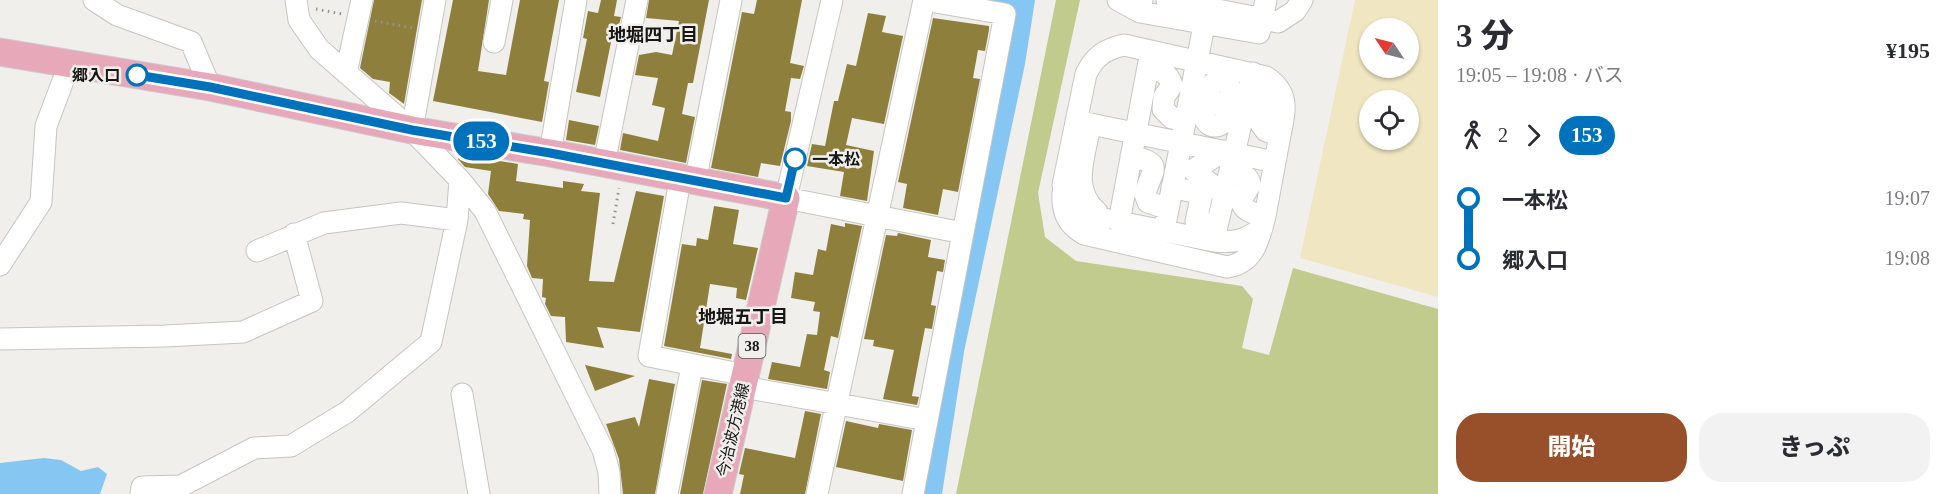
<!DOCTYPE html>
<html lang="ja">
<head>
<meta charset="utf-8">
<style>
	body { margin:0; font-family:"Times New Roman","Noto Sans JP",serif; background:#f2f2f3; color:#2b2b33; height:100vh; display:flex; flex-direction:column; font-size:22px; white-space:nowrap }
	* { box-sizing:border-box; margin:0 }
	p { font-size:20px; color:#7c7c81 }
	.icon { flex:none; width:33px; height:33px; fill:none; stroke:currentColor; stroke-width:2; stroke-linecap:round; stroke-linejoin:round }
	.map { position:relative; flex:1; overflow:hidden }
	.panel { display:flex; flex-direction:column; background:#fff; width:510px }
	.panel>* { flex:none }
	.badge { padding:0 12px; border-radius:20px; font-size:21px; line-height:39px }
	.needle { width:39px; rotate:305deg }
	.tools { position:absolute; left:1359px; top:18px; display:grid; gap:12px }
	.tools a { display:grid; place-items:center; width:60px; height:60px; border-radius:50%; background:#fff; box-shadow:0 2px 4px #0004; font-size:30px }
	.map>.badge { position:absolute; translate:-50% -50%; box-shadow:0 0 0 3px #fff }
	.legs { display:flex; align-items:center; gap:9px; height:66px; padding:0 18px; font-size:20px }
	.legs p { margin-inline-start:auto }
	.headline { display:flex; align-items:center; justify-content:space-between; height:102px; padding:0 18px }
	h1 { font-size:33px; font-weight:800; line-height:45px }
	.action { display:flex; gap:12px; margin-top:auto; padding:12px 18px }
	.action a { flex:1; height:69px; border-radius:24px; background:#97502a; color:#fff; font-size:24px; font-weight:800; line-height:69px; text-align:center }
	.action a+a { background:#f2f2f3; color:#2b2b33 }
	ul { padding:0 18px; list-style:none }
	li { display:flex; align-items:center; gap:21px; height:60px; font-size:22px }
	li i { display:grid; place-items:center; width:9px; height:100%; margin:0 8px; background:currentColor }
	li i::after { content:''; width:15px; height:15px; margin:-8px; border:4px solid; border-radius:50%; background:#fff }
	li p { margin-inline-start:auto }
	li:first-child i { background:linear-gradient(#0000 50%,currentColor 0) }
	li:last-child i { background:linear-gradient(currentColor 50%,#0000 0) }
	main { display:flex; flex:1; min-height:0 }
	.map>svg:first-child { display:block }
	.green { fill:#c1cb8d }
	.sand { fill:#f0e6c1; fill-rule:evenodd }
	.water { fill:#85c7f2 }
	.building { fill:#8e803c }
	.lines { fill:none; stroke-linecap:round; stroke-linejoin:round }
	.minor-casing { stroke:#c6c5c1; stroke-width:23 }
	.major-casing { stroke:#ccc; stroke-width:29 }
	.path { stroke:#949391; stroke-width:3; stroke-dasharray:1.5 4.5; stroke-linecap:butt }
	.minor { stroke:#fff; stroke-width:21 }
	.major { stroke:#e7a8b9; stroke-width:27 }
	.line-1-casing { stroke:#fff; stroke-width:14 }
	.line-1 { stroke:#0072bc; stroke-width:9 }
	.stop-1-dot { fill:#fff; stroke:#0072bc; stroke-width:3 }
	.labels { text-anchor:middle; dominant-baseline:central; stroke-width:5; stroke-linejoin:round; paint-order:stroke }
	.shield { fill:#f0efec; stroke:#585856; stroke-width:1.5 }
	.shield-label { font-size:15px; font-weight:bold; fill:#171716 }
	.stop-label { font-size:16px; font-weight:bold; fill:#171716; stroke:#f0efec; text-anchor:end }
	.street-label { font-size:16px; fill:#171716; stroke:#f0efec }
	.neighbourhood-label { font-size:18px; font-weight:bold; fill:#171716; stroke:#f0efec }
</style>
</head>
<body>
<main>
<div class="map">
<svg width="1438" height="494" viewBox="0 0 1438 494">
	<rect width="100%" height="100%" fill="#f0efec"/>
	<!-- green -->
	<path class="green" d="M1056,0h24l-42,193 7,44 31,24 166,25 11,13 -11,49 27,7 24,-87 145,41v185h-482z"/>
	<!-- sand -->
	<path class="sand" d="M1355,0h83v297l-138,-39zM1370,28h38v40h-38zM1370,100h38v40h-38z"/>
	<!-- water -->
	<path class="water" d="M951,0h84l-10,64 -61,288 -22,142h-25l91,-484z
		M44,458l17,2 20,11 17,-4 9,7 -7,20h-100v-31z"/>
	<!-- building -->
	<path class="building" d="M374,0h48l-18,104 -15,-11 1,-11 -17,-3 -13,-11z
		M453,0h36l-11,71 28,4 14,-75h39l-15,81 5,1 -7,40 -109,-21z
		M601,0h16l-3,16 7,1 -4,16 -4,-1 -13,65 -24,-5 11,-53 -4,-1 5,-27 10,2z
		M649,0h60l-16,83h-5l-6,31 13,3 -9,46 -66,-13 3,-17 35,8 7,-33 -13,-3 6,-27 -23,-3 4,-20 17,-3 16,3 7,-34 -33,-3z
		M757,0h45l-12,63 14,3 -4,13 -9,-1 -6,33 6,1v9l-11,45 -19,-3 -3,14 -47,-9 31,-156 12,2z
		M868,13l18,3 -4,16 21,4 -19,88 -32,-6 -6,27 28,6 -7,50 -27,-5 4,-24 -37,-6 5,-22 13,2 9,-45h4l9,-37 9,2z
		M933,18l56,8v4l-4,21 -7,-1 -5,28 7,1 -22,113 -15,-3 -5,26 -35,-7 4,-24 -9,-2z
		M569,120l30,6 -4,19 -29,-5z
		M459,154l59,10 -2,17 47,7v-7l21,3 -3,7 19,2 -11,88 25,1 22,-91 28,5 -24,136 -43,-5 7,21 -38,-6 -1,-25 -14,-1 -6,-12 1,-6 -4,-1 1,-18 -11,-1 -5,-12 3,-46 -7,-1 1,-5 -25,-3 -11,-17 3,-23 -26,-4 -7,-8z
		M714,206l25,4 -6,34 25,4 -12,52 -10,-2 1,-10 -27,-4 -10,64 32,6 -1,5 -67,-13 18,-102 14,2 1,-8 11,2z
		M845,223l17,3 -24,112 -7,-2 -7,34 6,2 -3,17 -59,-10 4,-17 28,5 7,-33 10,1 3,-23 -7,-1 2,-9 -24,-4 4,-26 18,3 5,-26 8,2 5,-27 14,3z
		M898,233l33,7 -3,17 17,3 -2,12 -6,-1 -6,34 5,1 -4,23 -7,-1 -6,31 -7,37 7,1 -2,8 -34,-6 11,-49 -21,-4 1,-6 -10,-1 22,-104 11,1z
		M585,365l50,11 -40,15z
		M649,379l26,5 -20,110h-32l-4,-35 -13,-35 29,-7 4,10z
		M702,380l25,4 -24,110h-23z
		M805,411l16,3 -16,80h-65l4,-19 -5,-1 6,-26 50,10z
		M846,421l32,7 1,-4 33,6 -9,51 -67,-14z"/>
	<g class="lines">
		<!-- minor casing -->
		<g class="minor-casing">
			<path id="minor" d="M94,0l23,15 74,27 19,45
				M296,0l3,20 20,29 93,81 48,50 25,31 118,239 6,22 1,22
				M832,0l-46,198 177,35
				M1118,0l22,12
				M1142,0l-2,12 119,21 7,-33
				M1167,0l111,22 17,-11 7,-11
				M494,42l8,-42
				M1151,51l-32,171 95,19 3,-15
				M1148,68c12,2 20,4 24,17l-8,12 -1,12 9,9 13,2
				M346,73l16,-73
				M1209 92a11 11 0 1 1 22 0a11 11 0 1 1-22 0Z
				M1204 115a11 11 0 1 1 22 0a11 11 0 1 1-22 0Z
				M1076,121l199,41
				M412,130l23,-130
				M1089,130c-5,29 -18,60 8,82
				M1224,151l-31,19 32,25
				M550,153l26,-153
				M1131,156c35,8 20,14 14,38l3,8 20,7
				M604,164l33,-164
				M1230,172c10,2 19,2 20,13l-9,15c2,12 13,13 24,16l15,-81 -14,-4 -5,-7 6,-24 -19,-7
				M680,180l-31,176 96,19
				M695,182l36,-182
				M1172,187l30,7 -6,27 21,5 36,-153
				M1063,193c-1,19 4,31 21,41l143,33c27,-4 32,-27 38,-51
				M1105,219l-24,-7 -10,-8 -8,-19 23,-111c8,-17 19,-25 38,-29l142,32c24,16 19,33 14,58
				M1164,230l45,-230
				M1214,241c21,2 30,0 48,-13
				M257,251l67,-28 77,-10 56,7
				M0,265l41,-63 5,-76 23,-61
				M0,339l165,-3 78,-4 69,-31 -18,-67
				M743,387l184,33
				M462,394l17,100
				M141,494l1,-7 39,-1 73,-38 37,-2 56,-34 84,-70 26,-122 3,-40
				M667,494l25,-128
				M817,494l107,-494
				M913,494l92,-480 -81,-14"/>
		</g>
		<!-- major casing -->
		<g class="major-casing">
			<path id="major" d="M0,52l210,35 202,43 138,23 236,45 -68,296"/>
		</g>
		<!-- path -->
		<path class="path" d="M316,9l26,5
			M375,21l38,7
			M613,224l6,-36"/>
		<!-- minor -->
		<use href="#minor" class="minor"/>
		<!-- major -->
		<use href="#major" class="major"/>
	</g>
	<g class="lines">
		<!-- line-1 casing -->
		<g class="line-1-casing">
			<path id="line-1" d="M137,75l73,12 202,43 138,23 236,45 9,-39"/>
		</g>
		<!-- line-1 -->
		<use href="#line-1" class="line-1"/>
	</g>
	<!-- markers -->
	<g class="stop-1-dot">
		<circle cx="137" cy="75" r="10"/>
		<circle cx="795" cy="159" r="10"/>
	</g>
	<g class="labels">
		<!-- shield labels -->
		<rect class="shield" x="738.5" y="334" width="27" height="24" rx="4.5"/>
		<g class="shield-label">
			<text x="752" y="346">38</text>
		</g>
		<!-- stop labels -->
		<g class="stop-label">
			<text x="120" y="75">郷入口</text>
			<text x="812" y="159" text-anchor="start">一本松</text>
		</g>
		<!-- street labels -->
		<g class="street-label">
			<text transform="translate(733 430) rotate(-77)">今治波方港線</text>
		</g>
		<!-- neighbourhood labels -->
		<g class="neighbourhood-label">
			<text x="653" y="35">地堀四丁目</text>
			<text x="743" y="317">地堀五丁目</text>
		</g>
	</g>
</svg>
<div class="tools">
<a><svg class="needle" viewBox="-14 -14 28 28"><path d="M0-13l5 13h-10z" fill="#e53935"/><path d="M0 13l5-13h-10z" fill="#7c7c81"/></svg></a>
<a><svg class="icon" aria-label="locate" viewBox="0 0 24 24"><circle cx="12" cy="12" r="6"/><path d="M12 2v4M12 18v4M2 12h4M18 12h4"/></svg></a>
</div>
<b class="badge" style="left:481px;top:141px;background:#0072bc;color:#fff">153</b>
</div>
<section class="panel">
<div class="headline"><div><h1>3 分</h1><p>19:05 – 19:08 · バス</p></div><b>¥195</b></div>
<div class="legs"><svg class="icon" aria-label="walk" viewBox="0 0 24 24"><circle cx="13" cy="4" r="2"/><path d="M13 8l-2 6 4 7M11 14l-3 7M7 12l3-4h3l4 4"/></svg>2<svg class="icon" aria-label="forward" viewBox="0 0 24 24"><path d="M9 5l7 7-7 7"/></svg><b class="badge" style="background:#0072bc;color:#fff">153</b></div>
<ul>
<li><i style="color:#0072bc"></i><b>一本松</b><p>19:07</p></li>
<li><i style="color:#0072bc"></i><b>郷入口</b><p>19:08</p></li>
</ul>
<div class="action"><a>開始</a><a>きっぷ</a></div>
</section>
</main>
</body>
</html>
